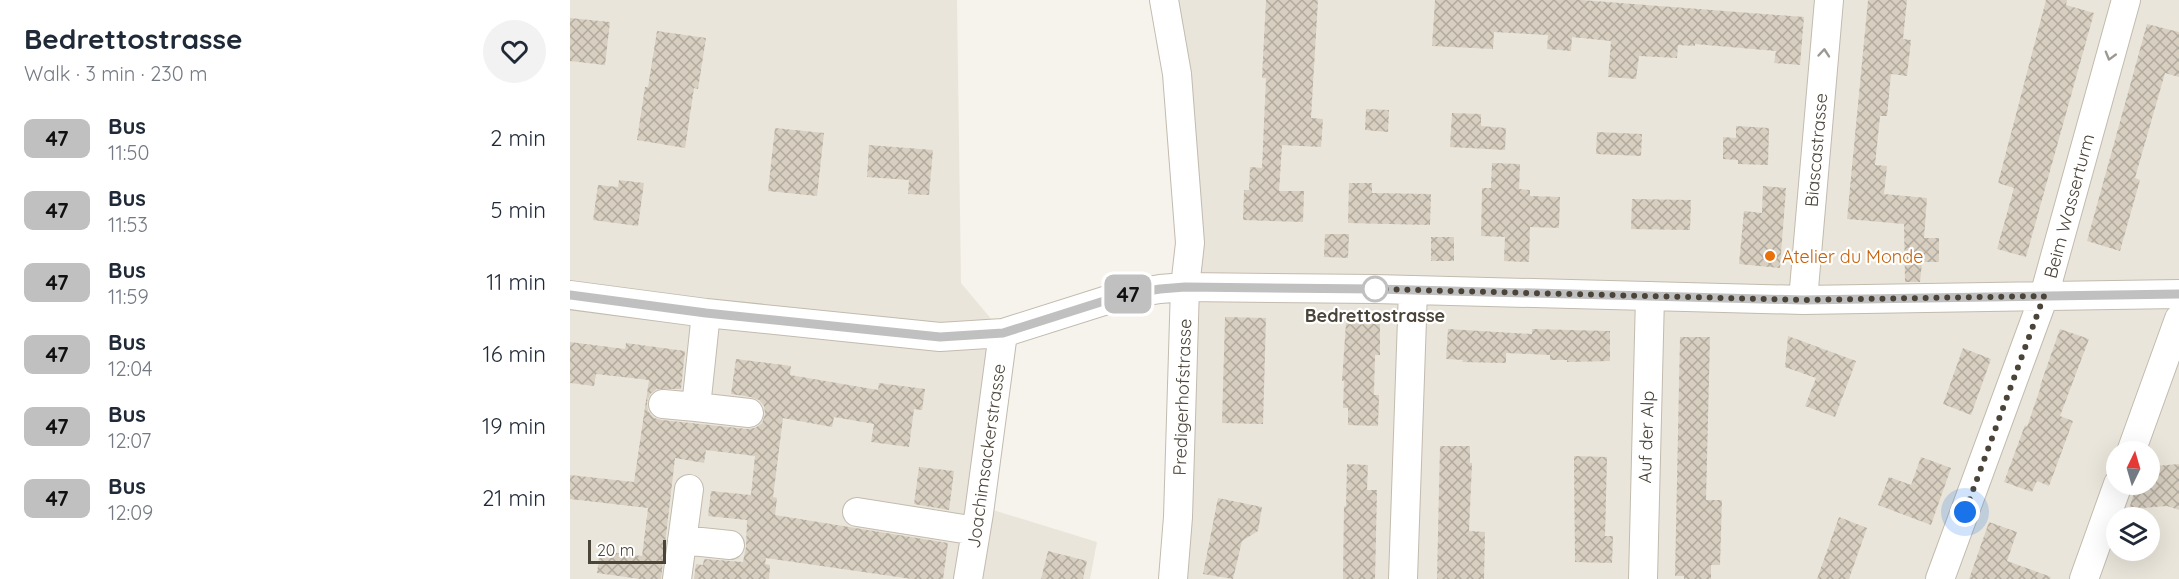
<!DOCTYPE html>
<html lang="en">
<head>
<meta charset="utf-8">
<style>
	body { margin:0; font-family:Quicksand,sans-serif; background:#f2f2f3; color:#1f2937; height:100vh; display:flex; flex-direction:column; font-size:22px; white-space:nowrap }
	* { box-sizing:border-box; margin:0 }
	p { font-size:20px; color:#747a83 }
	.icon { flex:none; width:33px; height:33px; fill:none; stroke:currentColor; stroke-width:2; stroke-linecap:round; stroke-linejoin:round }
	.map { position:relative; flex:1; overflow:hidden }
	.sheet { display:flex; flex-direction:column; background:#fff; width:570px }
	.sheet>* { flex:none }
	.badge { padding:0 12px; border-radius:9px; font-size:21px; line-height:39px }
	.needle { width:39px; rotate:5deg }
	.fabs { position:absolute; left:1536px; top:441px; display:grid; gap:12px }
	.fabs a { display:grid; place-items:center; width:54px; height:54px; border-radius:50%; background:#fff; box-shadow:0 6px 24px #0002; font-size:30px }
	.scale { position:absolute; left:18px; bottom:15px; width:78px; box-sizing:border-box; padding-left:6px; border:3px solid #4b4439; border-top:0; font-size:16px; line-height:21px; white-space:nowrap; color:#4b4439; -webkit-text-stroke:4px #fff; paint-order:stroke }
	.you { position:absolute; width:30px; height:30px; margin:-15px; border:4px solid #fff; border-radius:50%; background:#1a73e8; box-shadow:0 0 0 9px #1a73e833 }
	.map>.badge { position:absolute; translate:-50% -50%; box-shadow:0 0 0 3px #fff }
	.round { display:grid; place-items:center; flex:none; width:63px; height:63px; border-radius:32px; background:#f2f2f3 }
	.headline { display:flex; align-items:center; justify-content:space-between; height:102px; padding:0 24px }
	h1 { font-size:28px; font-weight:700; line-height:45px }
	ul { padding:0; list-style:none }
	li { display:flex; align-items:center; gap:18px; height:72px; padding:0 24px }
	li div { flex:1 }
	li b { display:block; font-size:22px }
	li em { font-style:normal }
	li .badge { min-width:66px; font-weight:700; text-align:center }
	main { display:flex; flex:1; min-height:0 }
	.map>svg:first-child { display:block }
	.residential { fill:#eae5da; fill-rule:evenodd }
	.building { fill:url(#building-cross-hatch) }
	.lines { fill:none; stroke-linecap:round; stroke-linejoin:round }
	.minor-casing { stroke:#c2bbae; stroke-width:30 }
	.minor { stroke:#fff; stroke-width:28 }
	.oneway { stroke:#9c9892 }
	.line-casing { stroke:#fff; stroke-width:14 }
	.line { stroke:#c0c0c0; stroke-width:9 }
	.walk { stroke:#4b4439; stroke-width:6; stroke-dasharray:0 10.8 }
	.food-dot { fill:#e8710a; stroke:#fff; stroke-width:2 }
	.stop-dot { fill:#fff; stroke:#c0c0c0; stroke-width:3 }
	.labels { text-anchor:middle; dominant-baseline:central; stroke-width:4.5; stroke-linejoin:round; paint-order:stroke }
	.street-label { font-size:18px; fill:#4b4439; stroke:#fff }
	.food-label { font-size:18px; fill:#c56008; stroke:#fff; text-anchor:start }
	.stop-label { font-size:18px; font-weight:bold; fill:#4b4439; stroke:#fff }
</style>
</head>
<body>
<main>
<section class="sheet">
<div class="headline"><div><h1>Bedrettostrasse</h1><p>Walk · 3 min · 230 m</p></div><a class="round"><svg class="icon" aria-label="heart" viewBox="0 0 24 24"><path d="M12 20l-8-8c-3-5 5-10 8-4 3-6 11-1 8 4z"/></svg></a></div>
<ul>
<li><span class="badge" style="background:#c0c0c0;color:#111">47</span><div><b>Bus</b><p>11:50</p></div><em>2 min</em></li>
<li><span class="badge" style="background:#c0c0c0;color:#111">47</span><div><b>Bus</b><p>11:53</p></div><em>5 min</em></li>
<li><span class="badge" style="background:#c0c0c0;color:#111">47</span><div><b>Bus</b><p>11:59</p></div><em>11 min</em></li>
<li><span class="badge" style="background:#c0c0c0;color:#111">47</span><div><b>Bus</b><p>12:04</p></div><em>16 min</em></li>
<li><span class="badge" style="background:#c0c0c0;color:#111">47</span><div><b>Bus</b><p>12:07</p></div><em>19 min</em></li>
<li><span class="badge" style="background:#c0c0c0;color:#111">47</span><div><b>Bus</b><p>12:09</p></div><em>21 min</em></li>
</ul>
</section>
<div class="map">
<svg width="1609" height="579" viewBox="0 0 1609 579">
	<defs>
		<pattern id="building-cross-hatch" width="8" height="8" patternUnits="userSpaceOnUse" patternTransform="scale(1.5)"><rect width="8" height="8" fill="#d8cfc1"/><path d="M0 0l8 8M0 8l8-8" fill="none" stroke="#b1aa9e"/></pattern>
	</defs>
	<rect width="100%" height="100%" fill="#f6f3ec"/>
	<!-- residential -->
	<path class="residential" d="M0,0h387l4,283 42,50 -23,173 117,36 -7,37h-520z
		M594,0h1015v579h-1006l12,-292zM1546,452h34v32h-34zM1546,518h34v32h-34z"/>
	<!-- building -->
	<path class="building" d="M696,0h52l-7,118 12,1 -2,28 -39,-2 -3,46h25l-1,31 -60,-2 1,-30h5l1,-23 12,1 4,-90h-4z
		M865,0h146l223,17 -4,48 -26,-2 2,-12 -81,-7v2l-17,-1 -1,13 -38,-2 -3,23 -28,-2 3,-36 -39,-4 -1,14 -24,-2 1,-14 -54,-3 -1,17 -61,-3z
		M1298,0h39l-4,39 8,1 -4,36 -16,-2 -4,42h-7l-5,49 12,1 -3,28 43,4 -3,40h15v24h-17l-2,20h-15l-1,-58 -57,-5z
		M1476,0h21l-1,5 28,8 -68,244 -29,-8 17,-61 -16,-5z
		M0,18l40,4 -5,43 -35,-4z
		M1577,24l32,8v45l-14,-4 -30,105 5,2 -20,71 -33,-10z
		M87,31l49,7 -8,51 -4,-1 -9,60 -48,-8 8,-53h3z
		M796,109l23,1 -1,22 -23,-2z
		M882,113l29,1v12l25,2 -1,22 -55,-3z
		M1166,126l33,2 -1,37 -30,-1v-4l-15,-1v-22l13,1z
		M205,128l49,5 -7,63 -49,-5z
		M1027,132l45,2 -1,22 -45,-2z
		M299,145l64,5 -4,45 -21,-1 1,-14 -42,-3z
		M922,163l28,1 -1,25 11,1v6l30,1 -1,31 -29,-1 -1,35 -25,-1 1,-24 -24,-1 1,-48h9z
		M49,180l25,3 -6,43 -45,-6 5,-35 20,2z
		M779,183h23v10l59,1 -1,31 -82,-2z
		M1193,186l23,2 -6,80 -41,-4 5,-53 18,2z
		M1062,199l59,1 -1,30 -59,-1z
		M755,234h24l-1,24 -24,-1z
		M861,237h23v24h-23z
		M655,317l41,1 -3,106 -41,-1z
		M776,323l34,1v31h-5l-1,40h5l-1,31 -30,-1v-17h-5l1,-27h-2z
		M878,329l84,5v-5l78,2v30l-43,1v-2h-17v-5l-44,-2v10l-44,-1 1,-2 -17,-1z
		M1490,329l29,10 -29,77 13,5 -24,65 -12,-5 -5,11 -28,-10 21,-57 2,2 14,-41h-1z
		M1218,336l68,25 -21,56 -30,-11 11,-28 -31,-11z
		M1110,337h30l-4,163h16l-2,65h-9v14h-27v-3h-9z
		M0,342l55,7 1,-6 59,8 -4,38h-24l-7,5 -3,8 1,9 6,7 8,2 85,9 8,-1 7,-5 3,-9 -1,-8 -5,-6 -8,-3 -20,-3 5,-35 55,7 -1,9 88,15 1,-7 46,6 -3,21 -8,-1 -5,38 -38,-5 3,-18 -40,-7 -2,10 -49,-9 -10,79 4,1 -2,17 173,28 -5,36h-31l-146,-21 -1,6 5,1 -1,14h-75l2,-15 7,1 1,-6 39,3 3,-15 1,-27 -39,-4 3,-25 40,4 4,-39 -49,-6 -2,13 -29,-5 -14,121h-21l-43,-6 3,-22 42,5 6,-48 -78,-9v-24l64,7 15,-102 -53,-6 -2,12 -24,-3z
		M1393,348l28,11 -20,56 -28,-11z
		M870,446h30v17h2l-3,68 16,1 -1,47h-47z
		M1004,456l33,1 -2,79h8l-1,27 -37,-1z
		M1351,457l30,11 -20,57 -53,-20 11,-28 22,8z
		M777,464l21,1 -1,25h10l-2,89h-32l1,-73 2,1z
		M1609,464v46l-12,-4 -38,3 8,-25h13v-5l7,-1 -1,-12z
		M349,467l35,4 -5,39 -35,-6z
		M648,498l44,9 -4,24 -16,10 -9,38 -30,-5z
		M1269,517l28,11 -18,51h-32z
		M1419,522l28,10 -10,29 44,16 -1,2h-81z
		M478,551l39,10 -4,18h-42z"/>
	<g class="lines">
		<!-- minor casing -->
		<g class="minor-casing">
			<path id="minor" d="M594,0l13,74 13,169 -5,44 -7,230 -5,62
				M0,295l136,18 234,24 63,-4 120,-38 37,-6 25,-2 190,2 428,11 376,-6
				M1233,300l26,-300
				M93,404l33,3 10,-94
				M126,407l53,6
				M1561,452l48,-133
				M287,512l119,19
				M112,540l48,5
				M107,579l12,-90
				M398,579l11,-66 24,-180
				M833,579l10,-289
				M1073,579l7,-283
				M1370,579l104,-283 82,-296
				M1514,579l34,-95"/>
		</g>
		<!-- minor -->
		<use href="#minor" class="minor"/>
	</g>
	<!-- one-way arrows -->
	<defs><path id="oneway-chevron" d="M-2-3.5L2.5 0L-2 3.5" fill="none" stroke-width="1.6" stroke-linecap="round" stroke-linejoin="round" transform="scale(1.5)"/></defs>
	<g class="oneway">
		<use href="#oneway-chevron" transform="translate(1254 53) rotate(-85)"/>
		<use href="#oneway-chevron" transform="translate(1540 56) rotate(106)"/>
	</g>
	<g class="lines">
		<!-- line casing -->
		<g class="line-casing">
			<path id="line" d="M0,295l136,18 234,24 63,-4 120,-38 37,-6 25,-2 190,2 428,11 376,-6"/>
		</g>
		<!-- line -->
		<use href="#line" class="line"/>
		<!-- walk -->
		<path class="walk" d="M805,289l428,11 241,-4 -79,216"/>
	</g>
	<!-- markers -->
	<circle class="food-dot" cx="1200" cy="256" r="6"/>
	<circle class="stop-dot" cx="805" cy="289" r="12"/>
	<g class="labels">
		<!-- street labels -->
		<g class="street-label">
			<text transform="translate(1246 150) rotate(-85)">Biascastrasse</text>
			<text transform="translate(1499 206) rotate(-75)">Beim Wasserturm</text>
			<text transform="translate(612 397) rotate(-88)">Predigerhofstrasse</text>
			<text transform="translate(1076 437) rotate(-88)">Auf der Alp</text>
			<text transform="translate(416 456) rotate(-82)">Joachimsackerstrasse</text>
		</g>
		<!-- food labels -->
		<g class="food-label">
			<text x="1212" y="256">Atelier du Monde</text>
		</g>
		<!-- stop labels -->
		<g class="stop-label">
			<text x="805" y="315">Bedrettostrasse</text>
		</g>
	</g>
</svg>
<div class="fabs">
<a><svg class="needle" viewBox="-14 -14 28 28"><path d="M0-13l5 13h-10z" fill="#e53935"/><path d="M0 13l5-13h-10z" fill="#747a83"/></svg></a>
<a><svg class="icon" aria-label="layers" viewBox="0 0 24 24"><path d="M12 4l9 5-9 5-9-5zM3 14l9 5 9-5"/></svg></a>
</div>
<div class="scale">20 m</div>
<div class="you" style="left:1395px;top:512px"></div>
<b class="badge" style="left:558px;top:294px;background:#c0c0c0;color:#111">47</b>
</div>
</main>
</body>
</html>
